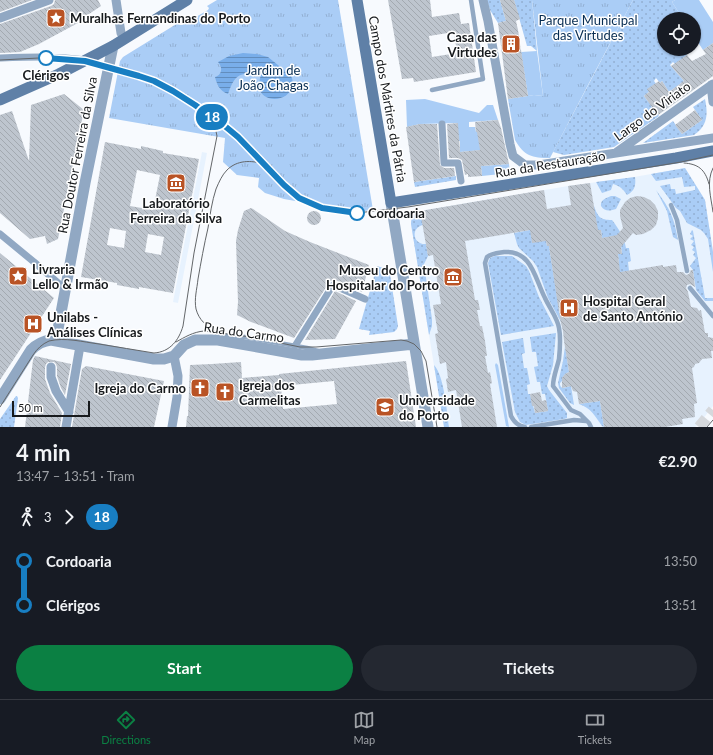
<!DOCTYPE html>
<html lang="en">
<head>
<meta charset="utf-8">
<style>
	body { margin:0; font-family:Lato,sans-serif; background:#242831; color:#f1f3f6; height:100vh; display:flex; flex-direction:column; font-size:15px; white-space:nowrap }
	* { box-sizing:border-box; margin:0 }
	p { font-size:13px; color:#9ea1a6 }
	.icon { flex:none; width:22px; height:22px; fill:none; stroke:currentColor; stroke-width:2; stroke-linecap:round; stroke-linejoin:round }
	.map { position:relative; height:427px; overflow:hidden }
	.side { display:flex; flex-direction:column; background:#171b24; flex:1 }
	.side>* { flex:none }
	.badge { padding:0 8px; border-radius:13px; font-size:14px; line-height:26px }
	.fabs { position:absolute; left:657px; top:12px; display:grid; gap:8px }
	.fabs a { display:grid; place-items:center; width:44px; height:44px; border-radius:50%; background:#171b24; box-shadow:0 1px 3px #0004; font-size:20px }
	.scale { position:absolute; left:12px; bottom:10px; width:78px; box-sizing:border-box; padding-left:4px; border:2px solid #171a1d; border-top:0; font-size:11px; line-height:14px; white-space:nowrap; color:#171a1d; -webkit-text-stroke:3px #fff; paint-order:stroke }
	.map>.badge { position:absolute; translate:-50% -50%; box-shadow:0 0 0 2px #fff }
	.legs { display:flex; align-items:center; gap:6px; height:44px; padding:0 16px; font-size:13px }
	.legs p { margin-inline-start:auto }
	.head { display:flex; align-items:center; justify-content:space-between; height:68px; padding:0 16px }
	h1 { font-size:22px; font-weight:700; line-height:30px }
	.cta { display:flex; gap:8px; margin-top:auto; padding:8px 16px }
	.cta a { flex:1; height:46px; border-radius:24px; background:#0b8043; color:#fff; font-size:16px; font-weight:700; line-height:46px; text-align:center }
	.cta a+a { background:#242831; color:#f1f3f6 }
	ul { padding:0 16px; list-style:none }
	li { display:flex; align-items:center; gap:14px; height:44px; font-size:15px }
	li i { display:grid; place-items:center; width:6px; height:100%; margin:0 5px; background:currentColor }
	li i::after { content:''; width:10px; height:10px; margin:-5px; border:3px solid; border-radius:50%; background:#171b24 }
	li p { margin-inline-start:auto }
	li:first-child i { background:linear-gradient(#0000 50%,currentColor 0) }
	li:last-child i { background:linear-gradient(currentColor 50%,#0000 0) }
	.tab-bar { display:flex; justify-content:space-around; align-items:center; height:56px; border-top:1px solid #363941; background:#171b24; font-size:11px; color:#9ea1a6 }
	.tab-bar a { display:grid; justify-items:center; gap:2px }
	.tab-bar .current { color:#0b8043 }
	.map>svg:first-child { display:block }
	.built { fill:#e7f2fe }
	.grass { fill:#aacdf6 }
	.park { fill:url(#park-tufts) }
	.garden { fill:url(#garden-dots) }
	.water { fill:url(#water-rules) }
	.building { fill:url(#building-back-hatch); fill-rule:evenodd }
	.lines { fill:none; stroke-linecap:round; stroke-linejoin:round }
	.secondary-tunnel { stroke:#d5d8dc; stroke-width:11; stroke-dasharray:11 5.5; stroke-linecap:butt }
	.service { stroke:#91a8c3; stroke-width:4.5 }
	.pedestrian { stroke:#91a8c3; stroke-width:7 }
	.minor { stroke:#91a8c3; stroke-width:9 }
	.tertiary { stroke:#91a8c3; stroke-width:11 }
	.secondary { stroke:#5f80a7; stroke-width:11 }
	.tram { stroke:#636669; stroke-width:1 }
	.line-1-casing { stroke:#fff; stroke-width:9 }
	.line-1 { stroke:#187ec2; stroke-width:6 }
	.stop-1-dot { fill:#fff; stroke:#187ec2; stroke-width:2 }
	.labels { text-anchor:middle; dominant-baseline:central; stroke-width:3; stroke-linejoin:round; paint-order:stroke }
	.poi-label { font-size:13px; font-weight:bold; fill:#171a1d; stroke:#fff; text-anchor:start }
	.park-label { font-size:13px; fill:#062c52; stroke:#fff }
	.stop-label { font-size:13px; font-weight:bold; fill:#171a1d; stroke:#fff }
	.street-label { font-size:13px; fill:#171a1d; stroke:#fff }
</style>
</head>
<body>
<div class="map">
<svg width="713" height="427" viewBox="0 0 713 427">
	<defs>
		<pattern id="park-tufts" width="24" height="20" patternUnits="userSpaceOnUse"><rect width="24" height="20" fill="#aacdf6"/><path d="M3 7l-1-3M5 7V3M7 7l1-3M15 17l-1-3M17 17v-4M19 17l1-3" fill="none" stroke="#92afd2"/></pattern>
		<pattern id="garden-dots" width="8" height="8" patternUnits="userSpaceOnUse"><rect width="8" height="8" fill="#aacdf6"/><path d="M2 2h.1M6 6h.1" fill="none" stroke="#92afd2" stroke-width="1.8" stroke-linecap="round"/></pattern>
		<pattern id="water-rules" width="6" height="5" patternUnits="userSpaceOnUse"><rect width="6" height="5" fill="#79aeea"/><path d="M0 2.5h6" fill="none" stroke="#628dbd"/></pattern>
		<pattern id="building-back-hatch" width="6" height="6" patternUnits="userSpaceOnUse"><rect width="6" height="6" fill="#bec5ce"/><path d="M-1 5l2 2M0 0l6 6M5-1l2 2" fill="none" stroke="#a3a9b0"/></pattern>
	</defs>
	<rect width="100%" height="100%" fill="#f7fafe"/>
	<!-- built -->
	<path class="built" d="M202,152l5,1 -29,150 -5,-1z
		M685,168l20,32 8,52v154l-14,18 -4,3h-251l-33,-203v-4l2,-4 7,-5 148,-25 66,-9z"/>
	<!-- grass -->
	<path class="grass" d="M675,0h24l14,22v21l-10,7 -9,-14v-17h-11l-11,-17z
		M537,51l6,45 -9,-1 -6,1 -7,-44z
		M425,99l54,14 8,-8h6l5,15 -29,2v5h6l1,5 8,-1c-4,8 -8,12 -1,19l-23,2v-11h-2l-1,-18 -37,1 -13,3 -1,-27z
		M509,164l1,9 -28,3 -1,-10z
		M496,363l2,2 11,62 -3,-1 -11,-61z"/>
	<!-- park -->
	<path class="park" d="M217,0h121l35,210 -17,2 -72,-13 -19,-6 -7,-6 1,-9 -22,-3 -14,-13 2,-24 -116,-20 11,-57 3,-4 55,-34 2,2h2l26,-15 1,-2 -2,-2z
		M532,0h101l-44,83 -39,75c-18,0 -26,-2 -35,-18l-7,-41 26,-4 9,1z"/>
	<!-- garden -->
	<path class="garden" d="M487,0h13l6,21 -8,2 -8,-13z
		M514,0h18l5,51 -6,-5h-4z
		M633,0h42l-3,2 11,17h-19v30h20l3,6 -4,3 -7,7 -3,-3 -3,3 14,16 -15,11 -7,-11 -2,2 -4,-5 -2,3 3,4 -13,11 15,20 -45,31 -50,8 -11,-3z
		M705,99c3,15 3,26 -11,36l-51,8 30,-22 9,13 20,-14 -9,-13z
		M685,168l20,32 8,52v20l-5,-33 -4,-6 -3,-3 -14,-7 -7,-12 -4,-3 -16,-22 10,-2 1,5h4l1,5 19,-4v-4l-11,1 -2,-10 -26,4 -5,-7z
		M456,176v4l-41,7 -1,-5z
		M635,177c1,8 0,14 -8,18 -4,-6 -7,-9 -14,-11l-2,6 -9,3 -6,-11z
		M656,190c14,19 18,27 22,50l-5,-3 -6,-26z
		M611,196h4l6,3 -5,10c-6,2 -11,3 -15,-3 -1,-6 5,-8 10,-10z
		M594,206c4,11 6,14 18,14 7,9 12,17 14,28h3l2,13 -3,1 1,9 -39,6 3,-8 26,-5 -1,-10h4l-1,-9 -6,-9 -13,2 -1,-8 -7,1z
		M420,211l3,14c-13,3 -10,20 3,19l2,12 -4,8 8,55v7l-3,9 -18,-111c0,-7 3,-10 9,-13z
		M530,230l16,11 1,5h2l12,76 -13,-24 -11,-31 -4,-6 -14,-13 -2,-4 -3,-11z
		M692,230l1,1 12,67h8v3h-8l-9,-11 -3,-20 -3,-4 6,-8 -3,-3 2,-3 -3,-2 2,-3 -3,-2 3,-4 -4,-2 3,-3 -3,-2z
		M495,256h17l14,10 3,5 10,26 15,29 -53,9 -13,-72 2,-5z
		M377,266l10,3 3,5 8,52 -1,3 -3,3 -25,3 1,-4 -11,-2z
		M556,333l-3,32 -6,21 2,4 18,23v5l-3,1 -38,6 -6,-3 -5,-10 -13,-70 21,-4 2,15 -3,1 2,14h3l3,16 -3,1 1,9h2l5,19 13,-2 -3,-17h-3l-2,-12h-3l-3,-15 4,-1 -2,-14h-4l-2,-15z
		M565,346l4,26c-5,2 -6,4 -7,9l-2,2v2l1,2 2,1 8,-2 3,19 -4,-2 -11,-15 -1,-5 5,-22z
		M434,365c10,10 13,47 15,62h-5z
		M16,396h1l1,2 -4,29h-14v-8z
		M600,401l4,26 -2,-1c-7,-10 -11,-18 -23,-22z"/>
	<!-- water -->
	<path class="water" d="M243,53l14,1 11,3 21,17c4,4 4,7 3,12 -3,17 -31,17 -33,1 0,-4 1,-9 2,-13 -22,-2 -26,0 -33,20 -8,-3 -11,-9 -13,-17 7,-2 8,-10 3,-15l11,-6z"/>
	<!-- building -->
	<path class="building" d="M0,0h32l-32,12z
		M55,0h43l3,6 -15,10 1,2 -48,26 -19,8 -20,1v-29l51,-18 3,-2z
		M388,0h42l2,17 27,-4 2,11 8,-1 7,49 -62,10 -1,-4 -11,1zM454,32l3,21 -25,4 -3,-21z
		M500,0h14l6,19 -4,2 2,9 10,66 -20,3 -10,-76 8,-2z
		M713,43v33l-55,39 -14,-19 5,-4 -2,-3 12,-8 1,2 2,-2 7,11 15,-11 -13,-15 16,-11 5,6 14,-7 -3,-4z
		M64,94l20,16 -26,129 -11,5 -2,-8 -15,3 -30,-26v-98l12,-4 17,50 2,-56z
		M695,110l7,10 -20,14 -7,-9z
		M498,120l3,8 8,36 -28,2 1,10 -14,1v-3l-3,1 -3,-15 -4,-2h-9l-2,-34 11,-1 2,29 20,-2 -3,-18h-1l-1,-10z
		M420,124h17l3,41 4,3h10l1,8 -41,6 -8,-55z
		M105,142l36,7v-3l22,5v2l36,6 -26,134 -34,-6v2l-22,-4v-2l-36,-6zM137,170l23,5 -7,35 -23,-4zM110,228l16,3 -2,17 -17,-3zM148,234l16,3 -3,18 -16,-3z
		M590,183l8,47h3l1,8 15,-3 6,-7 -3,-12v-6l5,-8 5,-4 7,-2 7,1 6,3 5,5 3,6v7l-2,7 -5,5 -8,4 -7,1 -3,-2 -12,14 1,7h-4l2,18 43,-7v2l13,-2 1,7h6l3,3 3,-1 2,-4h2l2,17 -5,-3 -3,1 -1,3 2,4 3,15 6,1 2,3 2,-1 4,23h3v4l5,1v13h-2l1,7 -10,1 -3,4 -4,1 -1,3 -2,1 5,35 -3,1 1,13 -13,2 1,5 -18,3h-61l-4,-26 -21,3 -2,-12 -4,-1 -2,-5 -9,2v-10l3,-4 4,-2 -5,-31 -1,-10 -3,-12 -11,-73h-2l-1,-5 -14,2 -2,-13 -65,11 10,59h3l2,10h-3l3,16h2l3,15 2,15h-2l3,17 2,-1 2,11 -2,1 7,43h-35l-6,-37 -8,2 -2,-13 2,-1 -2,-16 -6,2 -5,-30 3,-1 -5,-28 8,-1 -8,-49 -5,1 -8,-45 124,-21 3,19 24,-4 -3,-19z
		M251,208l2,1 32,22 25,11 59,23 -7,27 -27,-12 -5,1 -36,57 -43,-16 -14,-7 1,-13 -2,-61 2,-11 6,-19z
		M307 218a7 7 0 1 1 14 0a7 7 0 1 1-14 0Z
		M0,253l54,45 -2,3 -52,79z
		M335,291l21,10 -21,38 -30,1z
		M35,356l36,8 -6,31 -4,-7 -4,-12v-9l-1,-3 -2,-2h-6l-2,2 -1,3v12l5,14 12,20 -2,14h-35l8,-67z
		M406,361l10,66h-230l1,-11h1l2,-51 22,-1 29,-2 1,16 37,-3v-1zM334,381l3,23 -54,5 -2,-23z
		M86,366l78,15 -10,46h-82l10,-58z
		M540,392l2,9 4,-1 2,11 -13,2 -1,-7h-2l-2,-12z"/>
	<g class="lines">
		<!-- secondary-tunnel -->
		<path class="secondary-tunnel" d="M699,427l14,-17"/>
		<!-- service -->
		<path class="service" d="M432,90l51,-11 -12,-79
			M671,205l6,15 10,51
			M690,288l23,28
			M217,335l28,2 62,11 11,3
			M525,427c-7,-1 -11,-5 -14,-11l-26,-153 2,-6c5,-4 10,-4 17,-5 28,-2 31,27 41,46 4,9 13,21 14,30 2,10 1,21 0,31 -2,9 -6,18 -6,27l18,24 9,4 9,9 2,4
			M531,427l43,-7 12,1"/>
		<!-- pedestrian -->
		<path class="pedestrian" d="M0,58c29,-1 57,-2 86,2
			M442,124l2,39h14l3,18
			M0,234l34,28 31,27
			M295,346l38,-61 32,14"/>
		<!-- minor -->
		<path class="minor" d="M116,0l5,33 4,6
			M483,0l5,21 22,123 3,12 12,9h14l174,-27
			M0,18l49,-18
			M711,85l2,17
			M617,152l96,-68
			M51,367v10l5,14 13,21
			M66,427l14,-81
			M172,427l5,-30 1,-21 -4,-20"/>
		<!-- tertiary -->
		<path class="tertiary" d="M391,203l37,224
			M56,340l29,-157 28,-137
			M0,399l31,-49c6,-6 11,-9 20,-10l103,19h10l10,-3 10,-11 11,-5h23l84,15h10l102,-11"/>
		<!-- secondary -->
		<path class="secondary" d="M357,0l34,203 285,-45 37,-7
			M0,100l59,-26 54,-28 74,-46"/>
		<!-- tram -->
		<path class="tram" d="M0,60l39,-2 34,1 12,2 59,16 10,4 19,10 22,14 31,22 13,10 45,48 15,13 24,10 34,5 51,-6 273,-45 32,-7
			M684,163c14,1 21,6 25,21
			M713,168c-7,14 -2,29 0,44
			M216,331c-10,-5 -17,-11 -20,-22 -2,-10 1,-20 2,-30 3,-17 6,-34 10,-51 2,-13 4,-27 8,-39 3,-7 6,-14 11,-19 10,-10 24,-10 37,-6
			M176,342c9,-5 17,-10 28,-11l47,6 49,10h16l85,-7 6,1 7,3 7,7 5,10 11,66
			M0,407l33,-52c4,-6 9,-11 16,-14 16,-4 34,1 50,3 18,3 37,6 55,9 16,-1 25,-13 29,-27l11,-73 23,-117 -2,-9 -6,-10
			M707,427l6,-7"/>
	</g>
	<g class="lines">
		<!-- line-1 casing -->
		<g class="line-1-casing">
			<path id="line-1" d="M46,58l39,3 54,15 15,5 19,10 22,14 31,22 12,10 46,48 15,13 23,10 35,5"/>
		</g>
		<!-- line-1 -->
		<use href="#line-1" class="line-1"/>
	</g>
	<!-- icons -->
	<defs>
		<g id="sight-square" transform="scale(1)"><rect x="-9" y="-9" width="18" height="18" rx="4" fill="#b95325" stroke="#fff"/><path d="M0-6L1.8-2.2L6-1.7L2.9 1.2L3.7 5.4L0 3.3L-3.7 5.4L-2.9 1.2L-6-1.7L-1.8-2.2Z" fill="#fff"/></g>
		<g id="building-square" transform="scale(1)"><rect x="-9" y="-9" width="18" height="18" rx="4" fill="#b95325" stroke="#fff"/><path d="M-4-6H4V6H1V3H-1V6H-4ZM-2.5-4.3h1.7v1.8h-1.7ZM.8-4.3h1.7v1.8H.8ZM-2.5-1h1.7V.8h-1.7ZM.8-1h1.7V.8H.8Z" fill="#fff"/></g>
		<g id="museum-square" transform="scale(1)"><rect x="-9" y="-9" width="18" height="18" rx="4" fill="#b95325" stroke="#fff"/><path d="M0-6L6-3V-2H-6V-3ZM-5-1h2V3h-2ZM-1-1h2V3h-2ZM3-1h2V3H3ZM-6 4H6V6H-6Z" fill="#fff"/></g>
		<g id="hospital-square" transform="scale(1)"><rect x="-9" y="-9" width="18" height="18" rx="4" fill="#b95325" stroke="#fff"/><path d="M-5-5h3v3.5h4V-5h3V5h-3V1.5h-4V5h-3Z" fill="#fff"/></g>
		<g id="church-square" transform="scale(1)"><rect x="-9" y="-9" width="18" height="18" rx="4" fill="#b95325" stroke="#fff"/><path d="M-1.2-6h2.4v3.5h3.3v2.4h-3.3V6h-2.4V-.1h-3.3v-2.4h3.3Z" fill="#fff"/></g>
		<g id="university-square" transform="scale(1)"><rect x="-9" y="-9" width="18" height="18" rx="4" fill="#b95325" stroke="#fff"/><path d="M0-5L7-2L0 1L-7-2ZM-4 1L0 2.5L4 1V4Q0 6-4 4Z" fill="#fff"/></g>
	</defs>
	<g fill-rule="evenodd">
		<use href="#sight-square" x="56" y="18"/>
		<use href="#building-square" x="511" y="44"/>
		<use href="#museum-square" x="176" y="183"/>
		<use href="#sight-square" x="18" y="276"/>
		<use href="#museum-square" x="453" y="277"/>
		<use href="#hospital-square" x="569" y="308"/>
		<use href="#hospital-square" x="33" y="324"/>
		<use href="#church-square" x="200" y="388"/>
		<use href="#church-square" x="225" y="392"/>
		<use href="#university-square" x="385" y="407"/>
	</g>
	<!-- markers -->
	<g class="stop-1-dot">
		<circle cx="46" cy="58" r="7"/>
		<circle cx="357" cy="213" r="7"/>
	</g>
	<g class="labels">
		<!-- poi labels -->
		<g class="poi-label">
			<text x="70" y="18">Muralhas Fernandinas do Porto</text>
			<text x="497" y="37" text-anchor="end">Casa das<tspan x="497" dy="15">Virtudes</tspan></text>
			<text x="176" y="203" text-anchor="middle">Laboratório<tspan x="176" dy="15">Ferreira da Silva</tspan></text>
			<text x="32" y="269">Livraria<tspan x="32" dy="15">Lello &amp; Irmão</tspan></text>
			<text x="439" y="270" text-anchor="end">Museu do Centro<tspan x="439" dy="15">Hospitalar do Porto</tspan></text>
			<text x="583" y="301">Hospital Geral<tspan x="583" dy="15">de Santo António</tspan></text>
			<text x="47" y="317">Unilabs -<tspan x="47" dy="15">Análises Clínicas</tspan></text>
			<text x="239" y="385">Igreja dos<tspan x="239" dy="15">Carmelitas</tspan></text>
			<text x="186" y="388" text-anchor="end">Igreja do Carmo</text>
			<text x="399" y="400">Universidade<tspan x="399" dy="15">do Porto</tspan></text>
		</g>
		<!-- park labels -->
		<g class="park-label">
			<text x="588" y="20">Parque Municipal<tspan x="588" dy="15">das Virtudes</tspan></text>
			<text x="273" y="70">Jardim de<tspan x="273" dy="15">João Chagas</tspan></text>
		</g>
		<!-- stop labels -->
		<g class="stop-label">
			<text x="46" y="75">Clérigos</text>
			<text x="368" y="213" text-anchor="start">Cordoaria</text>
		</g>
		<!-- street labels -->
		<g class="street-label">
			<text transform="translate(388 99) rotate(80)">Campo dos Mártires da Pátria</text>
			<text transform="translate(652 111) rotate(-36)">Largo do Viriato</text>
			<text transform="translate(77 155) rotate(-79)">Rua Doutor Ferreira da Silva</text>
			<text transform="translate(550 164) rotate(-9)">Rua da Restauração</text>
			<text transform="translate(244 332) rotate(8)">Rua do Carmo</text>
		</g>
	</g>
</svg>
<div class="fabs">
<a><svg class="icon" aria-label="locate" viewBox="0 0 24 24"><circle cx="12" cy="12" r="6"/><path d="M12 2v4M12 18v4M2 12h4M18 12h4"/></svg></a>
</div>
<div class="scale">50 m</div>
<b class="badge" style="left:212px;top:117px;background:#187ec2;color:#fff">18</b>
</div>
<section class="side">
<div class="head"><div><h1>4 min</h1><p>13:47 – 13:51 · Tram</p></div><b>€2.90</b></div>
<div class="legs"><svg class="icon" aria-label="walk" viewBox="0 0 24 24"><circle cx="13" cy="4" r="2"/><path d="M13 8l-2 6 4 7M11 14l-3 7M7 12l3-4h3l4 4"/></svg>3<svg class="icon" aria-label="forward" viewBox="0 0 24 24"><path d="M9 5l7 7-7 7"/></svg><b class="badge" style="background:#187ec2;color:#fff">18</b></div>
<ul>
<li><i style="color:#187ec2"></i><b>Cordoaria</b><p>13:50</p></li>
<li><i style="color:#187ec2"></i><b>Clérigos</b><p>13:51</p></li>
</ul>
<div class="cta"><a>Start</a><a>Tickets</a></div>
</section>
<nav class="tab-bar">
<a class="current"><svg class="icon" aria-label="directions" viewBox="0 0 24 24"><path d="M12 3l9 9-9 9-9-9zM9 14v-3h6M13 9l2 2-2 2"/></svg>Directions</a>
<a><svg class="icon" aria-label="map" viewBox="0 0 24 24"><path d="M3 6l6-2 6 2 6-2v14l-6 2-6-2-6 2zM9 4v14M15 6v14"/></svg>Map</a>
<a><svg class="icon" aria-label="tickets" viewBox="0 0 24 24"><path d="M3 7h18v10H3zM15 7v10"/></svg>Tickets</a>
</nav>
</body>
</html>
